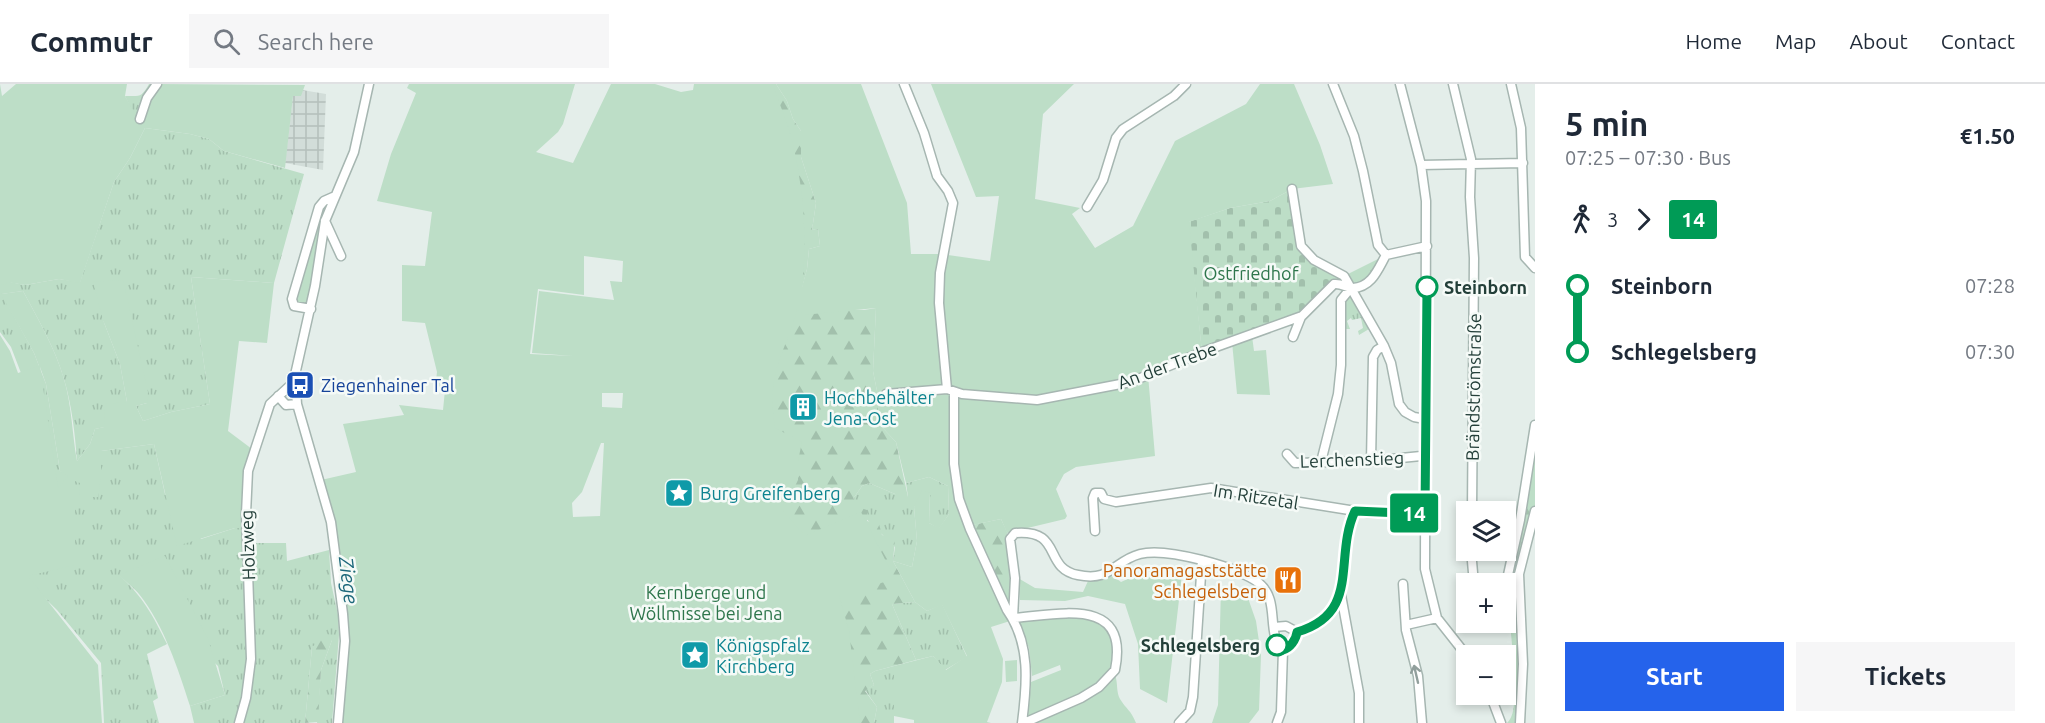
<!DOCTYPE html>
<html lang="en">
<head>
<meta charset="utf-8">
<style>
	body { margin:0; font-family:Ubuntu,sans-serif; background:#f6f6f7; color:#1f2937; height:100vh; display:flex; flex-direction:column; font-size:22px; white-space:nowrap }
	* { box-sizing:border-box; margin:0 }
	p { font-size:20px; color:#747a83 }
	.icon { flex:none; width:33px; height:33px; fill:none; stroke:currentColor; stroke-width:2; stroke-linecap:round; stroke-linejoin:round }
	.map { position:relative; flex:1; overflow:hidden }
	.side { display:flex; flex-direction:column; background:#fff; width:510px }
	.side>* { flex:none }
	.badge { padding:0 12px; border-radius:4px; font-size:21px; line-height:39px }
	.buttons { position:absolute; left:1456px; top:417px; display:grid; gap:12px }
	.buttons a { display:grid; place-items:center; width:60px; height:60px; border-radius:0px; background:#fff; box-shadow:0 3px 9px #0003; font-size:30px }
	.map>.badge { position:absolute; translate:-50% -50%; box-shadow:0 0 0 3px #fff }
	.legs { display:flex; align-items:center; gap:9px; height:66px; padding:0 30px; font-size:20px }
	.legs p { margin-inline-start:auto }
	.head { display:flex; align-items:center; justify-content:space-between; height:102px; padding:0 30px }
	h1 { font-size:33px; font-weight:600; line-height:45px }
	.action { display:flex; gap:12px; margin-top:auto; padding:12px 30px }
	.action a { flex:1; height:69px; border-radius:0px; background:#2563eb; color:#fff; font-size:24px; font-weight:600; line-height:69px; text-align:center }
	.action a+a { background:#f6f6f7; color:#1f2937 }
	ul { padding:0 30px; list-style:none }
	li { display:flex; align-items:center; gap:21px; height:66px; font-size:22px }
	li i { display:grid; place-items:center; width:9px; height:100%; margin:0 8px; background:currentColor }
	li i::after { content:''; width:15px; height:15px; margin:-8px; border:4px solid; border-radius:50%; background:#fff }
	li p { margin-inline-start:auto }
	li:first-child i { background:linear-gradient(#0000 50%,currentColor 0) }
	li:last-child i { background:linear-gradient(currentColor 50%,#0000 0) }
	header { display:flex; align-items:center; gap:36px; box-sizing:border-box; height:84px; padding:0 30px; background:#fff; border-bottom:2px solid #e0e1e3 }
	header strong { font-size:28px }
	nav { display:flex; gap:33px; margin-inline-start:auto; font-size:21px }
	.search { width:420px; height:54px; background:#f6f6f7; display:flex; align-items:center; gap:15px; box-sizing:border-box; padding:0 21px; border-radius:0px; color:#747a83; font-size:22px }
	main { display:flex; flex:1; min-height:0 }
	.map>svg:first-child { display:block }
	.industrial { fill:url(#industrial-grid) }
	.grass { fill:url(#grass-tufts) }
	.forest { fill:url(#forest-firs) }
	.cemetery { fill:url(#cemetery-stones) }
	.green { fill:#bddec7; fill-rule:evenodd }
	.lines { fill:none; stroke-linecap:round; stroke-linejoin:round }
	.stream { stroke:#8dc5d2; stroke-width:1.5 }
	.minor-casing { stroke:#a6b6b1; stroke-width:11 }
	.minor { stroke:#fff; stroke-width:8 }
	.oneway { stroke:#919f9c }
	.line-1-casing { stroke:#fff; stroke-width:14 }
	.line-1 { stroke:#009b56; stroke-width:9 }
	.stop-1-dot { fill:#fff; stroke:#009b56; stroke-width:3 }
	.labels { text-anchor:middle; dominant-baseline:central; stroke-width:5; stroke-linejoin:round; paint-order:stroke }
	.park-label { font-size:18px; fill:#2e764c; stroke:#f5faf7 }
	.stop-label { font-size:18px; font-weight:bold; fill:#233f39; stroke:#f5faf7; text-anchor:start }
	.street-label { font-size:18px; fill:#233f39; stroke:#f5faf7 }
	.transit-label { font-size:18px; fill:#164399; stroke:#f5faf7; text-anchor:start }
	.culture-label { font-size:18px; fill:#0d838f; stroke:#f5faf7; text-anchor:start }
	.food-label { font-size:18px; fill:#c56008; stroke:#f5faf7; text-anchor:end }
	.water-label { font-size:20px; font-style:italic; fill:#1d687b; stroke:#f5faf7 }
</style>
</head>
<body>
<header>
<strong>Commutr</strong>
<div class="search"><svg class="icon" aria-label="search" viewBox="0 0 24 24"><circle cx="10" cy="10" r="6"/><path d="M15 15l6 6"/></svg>Search here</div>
<nav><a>Home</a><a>Map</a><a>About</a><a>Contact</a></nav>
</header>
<main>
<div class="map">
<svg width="1535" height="639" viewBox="0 0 1535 639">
	<defs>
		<pattern id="industrial-grid" width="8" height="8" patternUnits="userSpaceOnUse" patternTransform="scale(1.5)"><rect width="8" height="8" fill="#d2ddd9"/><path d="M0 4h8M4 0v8" fill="none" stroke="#b4bfbb"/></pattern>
		<pattern id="grass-tufts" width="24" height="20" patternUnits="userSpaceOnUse" patternTransform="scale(1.5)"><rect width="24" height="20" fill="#bddec7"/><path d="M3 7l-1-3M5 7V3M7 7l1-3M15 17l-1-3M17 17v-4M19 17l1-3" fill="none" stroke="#a2c0ac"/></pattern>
		<pattern id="forest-firs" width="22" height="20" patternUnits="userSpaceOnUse" patternTransform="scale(1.5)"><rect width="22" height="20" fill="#bddec7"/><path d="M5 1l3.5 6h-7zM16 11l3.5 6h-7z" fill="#a2c0ac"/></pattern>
		<pattern id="cemetery-stones" width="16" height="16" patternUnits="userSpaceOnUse" patternTransform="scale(1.5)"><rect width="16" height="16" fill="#bddec7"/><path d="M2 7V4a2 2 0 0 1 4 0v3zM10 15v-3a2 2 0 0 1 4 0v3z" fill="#a2c0ac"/></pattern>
	</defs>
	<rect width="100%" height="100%" fill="#e4eeea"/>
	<!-- industrial -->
	<path class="industrial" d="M302,6l24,4 -3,76 -38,-7 8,-68z"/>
	<!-- grass -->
	<path class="grass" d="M149,0h6l-18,37 -12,-25c15,0 16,2 24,-12z
		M145,44l45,6 19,5 15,12 80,23 -30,109 -83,-6 19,127 -39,8 -28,9 -7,-15 11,-3 -44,-83 17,44 7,38 -22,25 -10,2 -5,15 -13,17c-2,-27 -5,-55 -13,-82 -9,-31 -26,-60 -41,-88l-21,3 32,59 12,31 14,87 41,7v-27l53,-7 11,50 36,45 34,-11h10l4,132 -3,25 -11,38h-41l-4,-17 35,-11 -7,-29 -99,-91c25,23 33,39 48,69l-20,10 11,44 -5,3 6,22h-55l-3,-60 -44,-53 -38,-37 15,-166 -23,-60 -11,-15v-52l25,5 34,-6 21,3 34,-100 16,-24z
		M1386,171l-14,25 -22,9 24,37 -15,9 -1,-4 5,-3 -2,-10 -9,2 -1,-2 -4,3 3,8h-8l-1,-29 9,-11 -6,-13z
		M929,393l19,9 1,28 -10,15 -10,-6 1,-30 -16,14 3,34 -5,26 -19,-6 2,-14 -42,-41v-7l9,-13 7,-3 26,11 13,3 -2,-14z
		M249,459h37l1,18 42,-11 2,33 7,32 1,20 -7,88h-15l4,-53 11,-30 -20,7 -7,76h-64l10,-37z
		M915,518l12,9 15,-7 25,53 -22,13 -12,-14 -17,4 -24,-56z
		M894,582v57h-20l3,-16 -12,-17 9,-5 -4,-11 5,-3z"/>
	<!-- forest -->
	<path class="forest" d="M696,0h80l11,17 6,18 8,12v26l15,46 -4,27 6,-1 2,17 -11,3 -2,20 -10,39 67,2 12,-2 -3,63 5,25 1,28 17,18 12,55 -7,3 -6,-6 -26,-11 -7,3 -9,13 1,7 13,4v11l12,3 3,11 13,4 -2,22 22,41 -23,2 24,56 -41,11 -5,3 4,11 -9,6 12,16 -3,16h-189z
		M1535,355v67l-15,57 -8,2z
		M1001,435l6,13v16l6,31 -3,42 -43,-95z
		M1518,537l2,44 -3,58h-10c12,-12 5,-36 3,-52l4,-5 -4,-43z
		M328,550l4,6 -11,30 -3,52 -13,1 7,-76z"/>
	<!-- cemetery -->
	<path class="cemetery" d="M1292,105l9,57 43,30 -3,8 -39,32 -100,36 -14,-130 42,-14 40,-7z"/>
	<!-- green -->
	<path class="green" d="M0,0l2,12 14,-12h111l-2,12 15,27 9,-23 9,-16 147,1 -4,11h-8l-8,72 -61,-17 -15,-12 -19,-5 -45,-6 -15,30 -16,24 -34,101 -21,-4 -34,6 -18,-3 -1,3 -6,-1z
		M409,0h166l-12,40 -5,8 -22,20 37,11 38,-79h44l26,8 12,-2 1,-6h79c4,13 9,26 14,39 16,52 21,111 15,164l5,-18 2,-20 11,-3 -2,-17 -6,1 4,-27 -15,-46v-26l-8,-12 -6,-18 -11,-17h85l46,119 4,51h30l49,7 9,-65 -23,1 -45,-113h143l-31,30 -8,85 45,9 -8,6 23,34 38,-22 42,-85 71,-37 14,-20h34l26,61 13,39 -41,5 -22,12 -40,7 -41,14 13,130 -54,23 7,81 -79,11 -12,7 -8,15 11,27 -2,3 -58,14 -6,-14 -33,7 42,95 -19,6 12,32 -1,23 -15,40 4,1h-77v-3l-20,-4v-50l39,-10 13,14 21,-14 -25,-51 -15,6 -12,-9 -22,-41 19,6 5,-26 -3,-34 8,-17 8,3 -1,30 10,5 10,-14 -1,-28 -19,-9 -23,6 -10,-41 -17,-18 -1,-28 -5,-25 3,-63 -73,7 -6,-7c-4,23 -16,42 -21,63 -5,19 -4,39 -1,57l27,14 -4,19v19l-15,31 22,25 56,-24 34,67 -56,16 10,36 11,92h-520l5,-75 -24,-168 35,-8 -13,-48 61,-9 -5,-10 44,5 2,-20 -10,-1 2,-17 -12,-49 -23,-2v-56l23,1 7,-54 -55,-11 14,-47 25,-61 -9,-5zM584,172l39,5 -1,21 -12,-1 4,19 -75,-9 -7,62 41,3 -43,-2 8,-65 46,6zM602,309h21l-1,15 -20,-1zM601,359h3l-4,73 -27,1 -1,-14 10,-11z
		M328,117c-10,34 -12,69 -21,104l-12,-2 25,-95z
		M191,193l83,6 -7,60 -28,-2 -11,90 24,18 -7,79h-10l-58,18 -23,-102 -53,7v27l-3,19h-19l1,-14 -5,-2v84l-47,11 70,89 4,58h-102v-388l10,16 8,22 21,-7 -5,-13 -33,-59 22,-3c15,28 32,57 41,88 8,27 8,55 13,82l13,-17 5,-15 9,-2 1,-23 22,-2 -7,-38 -17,-44 -10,-38 30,-2 25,112 -1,11 -11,3 7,15 28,-9 39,-8zM40,283l6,17 14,87 8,5 -10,12z
		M1252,252l2,15 12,-1 4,45 -33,-1 -5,-52z
		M165,472l43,83 17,56 -35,11c-12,-37 -26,-81 -51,-112 -5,-7 -13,-13 -20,-19z
		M1153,481l29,9 -15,129 -27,-14 -2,-45 -13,-40 -37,-8 -23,5 -45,-1 -2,-22 17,10 48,4 5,-11 25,-5 8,6 29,-13z
		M1221,503l27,11 8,23 5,34 -2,55 -10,13h-37l6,-18z
		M1085,531c19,11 28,14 28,38 0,4 0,10 -1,14 -6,20 -60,40 -79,49l-5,-1 3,-33 30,-12 -1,-5 -28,11 -3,-28 -11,-26z
		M1017,576v21l-11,1 -1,-21z
		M1115,591c3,7 1,17 5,24 6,10 11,11 16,24h-103z"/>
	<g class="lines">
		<!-- stream -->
		<path class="stream" d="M334,491l3,25"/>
		<!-- minor casing -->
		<g class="minor-casing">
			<path id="minor" d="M904,0l20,49 13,43 11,15 5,12 -13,70 -1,30 8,86
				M1333,0l21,52 9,35 15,74 8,10
				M1400,0l21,81 5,36 -1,368 12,49 30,38
				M1453,0l18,75 -1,38 4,61 -2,254
				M1511,0l10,44 4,129 10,11
				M140,35l7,-21 10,-14
				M1421,81l102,-2
				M1292,105l9,57 13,14 30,16 40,70 7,17 8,41 6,8 9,5 11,2
				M1087,123l16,-27 13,-42 7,-9 51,-33 12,-12
				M325,137l16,35
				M311,225l-17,-3 -2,-7 27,-92 5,-6 9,-4
				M1293,253l8,-20
				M954,309v71l5,35 11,30 37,81c24,34 20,74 15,113
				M886,310l61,-5 15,5 75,6 94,-18 71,-30 100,-36 32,-32c8,-1 12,4 19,4 19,-1 25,-19 33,-33l41,-9
				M278,312l8,9 11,-1
				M1287,370l8,9 76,-2 50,-5
				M1371,377l2,-104 4,-7 7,-4
				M1321,378l17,-68 3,-29v-65l9,-11
				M1095,447l-2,-33 2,-5h6l3,6 12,3 95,-14 157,25 57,1
				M1471,466l3,34
				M1403,500l3,46 12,46 4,47
				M1506,500l14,-64 15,-95
				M1506,506l13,-16
				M1341,511l18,98v30
				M1013,534l2,-40 -5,-39 5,-6c49,-4 27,35 63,42 34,7 35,-14 62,-21 26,-7 98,13 119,29 22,18 6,51 24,67
				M1013,534c45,-3 117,-23 102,52l-16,17 -18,11 -57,25
				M1406,541l31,-7
				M1274,543l12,-1 11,6
				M1297,548c64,-18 37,-75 58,-121
				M1283,566l9,-7 5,-11
				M1490,610l11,29
				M239,639l7,-25 5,-39 -5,-145 2,-43 22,-67 25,-23
				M338,639l7,-82 -2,-27 -12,-92 -34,-118 -2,-29 20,-89 10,-65 29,-69 15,-68
				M1179,639l11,-12 3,-14 9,-137
				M1277,639l4,-11 2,-62
				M1520,639l3,-59 -4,-90 16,-63"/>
		</g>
		<!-- minor -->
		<use href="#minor" class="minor"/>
	</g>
	<!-- one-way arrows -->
	<defs><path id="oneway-shaft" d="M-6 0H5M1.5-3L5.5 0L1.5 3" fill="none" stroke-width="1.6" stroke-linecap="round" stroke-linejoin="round" transform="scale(1.5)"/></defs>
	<use class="oneway" href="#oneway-shaft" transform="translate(1416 590) rotate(-103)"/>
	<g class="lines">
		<!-- line-1 casing -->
		<g class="line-1-casing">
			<path id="line-1" d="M1277,561l6,5c7,-2 13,-10 14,-18 65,-19 36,-74 58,-121l70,3 2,-227"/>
		</g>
		<!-- line-1 -->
		<use href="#line-1" class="line-1"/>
	</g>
	<!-- icons -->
	<defs>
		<g id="bus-square" transform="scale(1.5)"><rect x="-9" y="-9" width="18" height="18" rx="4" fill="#1a4fb4" stroke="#f5faf7"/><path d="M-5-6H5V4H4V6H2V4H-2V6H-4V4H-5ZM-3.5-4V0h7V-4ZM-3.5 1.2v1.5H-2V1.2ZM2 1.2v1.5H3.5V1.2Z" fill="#fff"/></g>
		<g id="building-square" transform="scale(1.5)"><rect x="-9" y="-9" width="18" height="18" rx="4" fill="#0f9aa8" stroke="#f5faf7"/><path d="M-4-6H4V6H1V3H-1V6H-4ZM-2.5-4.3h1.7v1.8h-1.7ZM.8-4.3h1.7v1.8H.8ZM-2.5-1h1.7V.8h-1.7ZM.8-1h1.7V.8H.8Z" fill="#fff"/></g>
		<g id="sight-square" transform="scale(1.5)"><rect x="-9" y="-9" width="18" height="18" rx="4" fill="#0f9aa8" stroke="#f5faf7"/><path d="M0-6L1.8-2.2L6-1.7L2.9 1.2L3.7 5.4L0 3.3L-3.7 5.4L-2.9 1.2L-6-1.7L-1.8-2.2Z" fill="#fff"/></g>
		<g id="restaurant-square" transform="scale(1.5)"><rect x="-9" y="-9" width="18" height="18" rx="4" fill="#e8710a" stroke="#f5faf7"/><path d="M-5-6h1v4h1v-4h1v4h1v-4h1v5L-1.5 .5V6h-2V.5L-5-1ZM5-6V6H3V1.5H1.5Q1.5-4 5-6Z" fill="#fff"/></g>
	</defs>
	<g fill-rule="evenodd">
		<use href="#bus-square" x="300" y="301"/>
		<use href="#building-square" x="803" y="323"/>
		<use href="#sight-square" x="679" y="409"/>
		<use href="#restaurant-square" x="1288" y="496"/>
		<use href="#sight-square" x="695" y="571"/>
	</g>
	<!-- markers -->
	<g class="stop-1-dot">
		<circle cx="1427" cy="203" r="10"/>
		<circle cx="1277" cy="561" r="10"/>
	</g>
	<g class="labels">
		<!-- park labels -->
		<g class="park-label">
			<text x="1251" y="189">Ostfriedhof</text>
			<text x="706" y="508">Kernberge und<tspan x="706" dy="21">Wöllmisse bei Jena</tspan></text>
		</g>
		<!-- stop labels -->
		<g class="stop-label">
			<text x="1444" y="203">Steinborn</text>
			<text x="1260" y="561" text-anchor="end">Schlegelsberg</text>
		</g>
		<!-- street labels -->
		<g class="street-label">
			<text transform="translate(1167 281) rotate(-20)">An der Trebe</text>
			<text transform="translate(1473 303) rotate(-89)">Brändströmstraße</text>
			<text transform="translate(1352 375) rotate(-2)">Lerchenstieg</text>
			<text transform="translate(1256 412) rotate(9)">Im Ritzetal</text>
			<text transform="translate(247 461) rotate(-92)">Holzweg</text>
		</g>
		<!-- transit labels -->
		<g class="transit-label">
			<text x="321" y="301">Ziegenhainer Tal</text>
		</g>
		<!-- culture labels -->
		<g class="culture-label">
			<text x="824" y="313">Hochbehälter<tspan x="824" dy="21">Jena-Ost</tspan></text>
			<text x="700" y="409">Burg Greifenberg</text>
			<text x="716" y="561">Königspfalz<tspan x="716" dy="21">Kirchberg</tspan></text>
		</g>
		<!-- food labels -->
		<g class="food-label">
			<text x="1267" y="486">Panoramagaststätte<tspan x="1267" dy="21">Schlegelsberg</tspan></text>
		</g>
		<!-- water labels -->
		<g class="water-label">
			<text transform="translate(349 496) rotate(83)">Ziege</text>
		</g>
	</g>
</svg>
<div class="buttons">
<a><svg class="icon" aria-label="layers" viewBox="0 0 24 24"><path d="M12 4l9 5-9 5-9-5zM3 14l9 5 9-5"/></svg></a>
<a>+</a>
<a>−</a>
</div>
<b class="badge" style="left:1414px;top:429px;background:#009b56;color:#fff">14</b>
</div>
<section class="side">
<div class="head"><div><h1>5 min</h1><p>07:25 – 07:30 · Bus</p></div><b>€1.50</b></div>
<div class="legs"><svg class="icon" aria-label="walk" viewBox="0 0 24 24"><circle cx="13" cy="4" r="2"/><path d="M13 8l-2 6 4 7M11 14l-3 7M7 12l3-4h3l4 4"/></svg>3<svg class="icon" aria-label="forward" viewBox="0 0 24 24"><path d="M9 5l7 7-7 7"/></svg><b class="badge" style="background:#009b56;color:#fff">14</b></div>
<ul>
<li><i style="color:#009b56"></i><b>Steinborn</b><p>07:28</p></li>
<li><i style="color:#009b56"></i><b>Schlegelsberg</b><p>07:30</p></li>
</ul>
<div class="action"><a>Start</a><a>Tickets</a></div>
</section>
</main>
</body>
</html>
